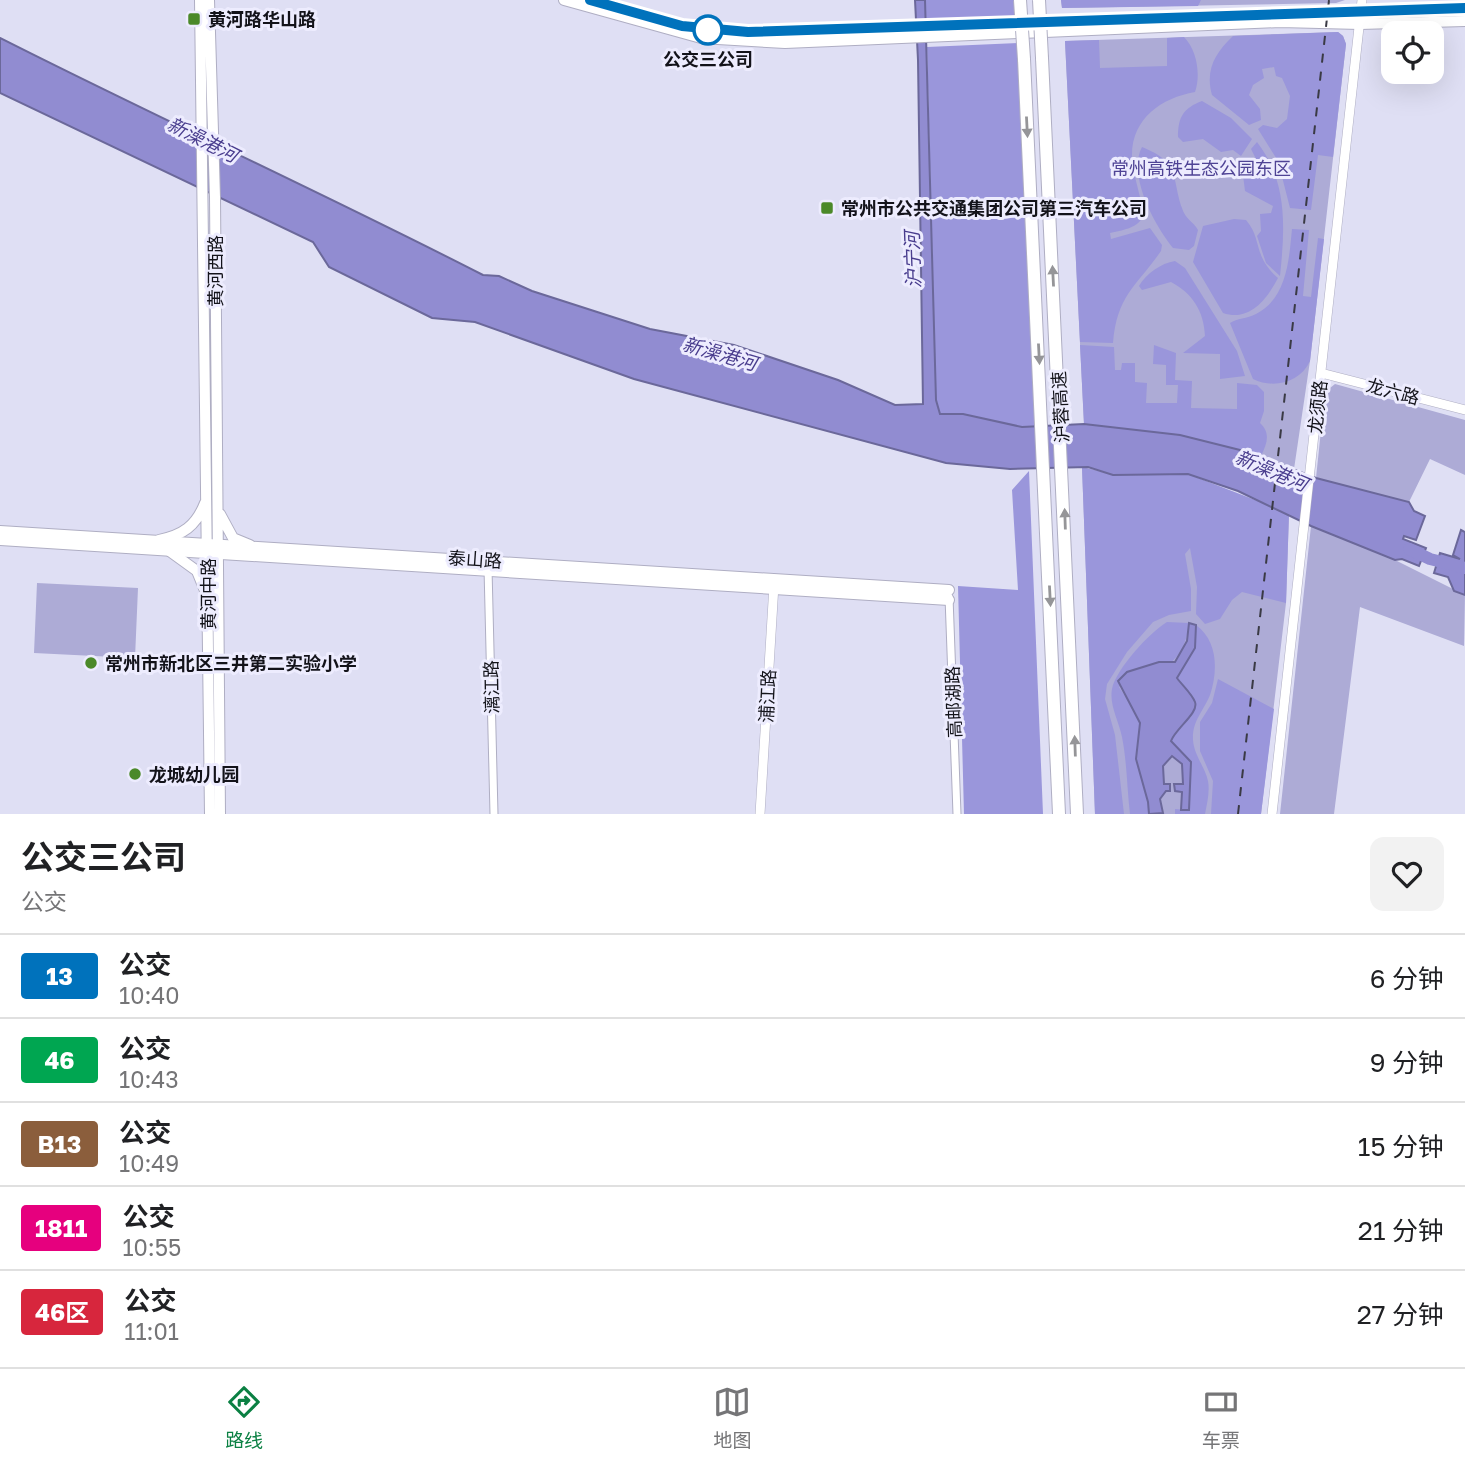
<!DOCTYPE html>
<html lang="zh">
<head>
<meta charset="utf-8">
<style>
	body { margin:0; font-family:"Golos Text","Noto Sans SC",sans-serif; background:#f2f2f2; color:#202124; height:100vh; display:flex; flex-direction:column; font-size:26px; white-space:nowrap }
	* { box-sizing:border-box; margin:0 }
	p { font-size:23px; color:#757577 }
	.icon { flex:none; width:38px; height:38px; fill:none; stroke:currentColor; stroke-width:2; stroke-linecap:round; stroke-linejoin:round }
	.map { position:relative; height:814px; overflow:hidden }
	.sheet { display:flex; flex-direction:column; background:#fff; flex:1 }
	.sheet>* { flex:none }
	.badge { padding:0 14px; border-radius:5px; font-size:24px; line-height:46px }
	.tools { position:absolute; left:1381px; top:21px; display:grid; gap:14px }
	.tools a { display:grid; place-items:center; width:63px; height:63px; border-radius:14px; background:#fff; box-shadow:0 7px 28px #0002; font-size:35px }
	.map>.badge { position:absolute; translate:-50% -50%; box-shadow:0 0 0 4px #fff }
	.round { display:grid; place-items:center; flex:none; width:74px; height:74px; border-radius:14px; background:#f2f2f2 }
	.head { display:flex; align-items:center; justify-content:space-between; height:119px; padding:0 21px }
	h1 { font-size:33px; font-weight:700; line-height:52px }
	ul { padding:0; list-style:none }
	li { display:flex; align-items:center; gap:21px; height:84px; padding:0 21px; border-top:2px solid #e0e0e0 }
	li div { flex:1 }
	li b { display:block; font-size:26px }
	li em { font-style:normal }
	li .badge { min-width:77px; font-weight:700; text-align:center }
	.dock { display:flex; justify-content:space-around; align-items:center; height:98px; border-top:2px solid #e0e0e0; background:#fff; font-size:19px; color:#757577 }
	.dock a { display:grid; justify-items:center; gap:4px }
	.dock .current { color:#0b8043 }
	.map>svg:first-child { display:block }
	.green { fill:#adabd6 }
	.forest { fill:#9a96db }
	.water { fill:#918cd1; stroke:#6b689a; stroke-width:2 }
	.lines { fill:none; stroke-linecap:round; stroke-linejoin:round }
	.river { stroke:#918cd1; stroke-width:12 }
	.minor-casing { stroke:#afaec3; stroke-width:9 }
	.tertiary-casing { stroke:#afaec3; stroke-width:10 }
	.secondary-casing { stroke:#afaec3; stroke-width:12 }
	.primary-casing { stroke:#afaec3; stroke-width:12 }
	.motorway-casing { stroke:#afaec3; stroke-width:14 }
	.minor { stroke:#fff; stroke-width:7 }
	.tertiary { stroke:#fff; stroke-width:9 }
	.secondary { stroke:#fff; stroke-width:10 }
	.primary { stroke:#fff; stroke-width:10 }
	.motorway { stroke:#fff; stroke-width:12 }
	.rail { stroke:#3a3a44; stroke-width:2; stroke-dasharray:9 9; stroke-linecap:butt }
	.motorway-bridge-casing { stroke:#afaec3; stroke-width:14; stroke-linecap:butt }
	.motorway-bridge { stroke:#fff; stroke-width:12 }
	.oneway { fill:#959598 }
	.line-casing { stroke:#fff; stroke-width:16 }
	.line { stroke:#0072bc; stroke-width:10 }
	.poi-dot { fill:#4b8929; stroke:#edecfe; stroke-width:2.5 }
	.stop-dot { fill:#fff; stroke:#0072bc; stroke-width:3.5 }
	.labels { text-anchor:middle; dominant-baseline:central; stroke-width:6; stroke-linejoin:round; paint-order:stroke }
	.poi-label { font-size:18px; font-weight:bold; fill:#13131a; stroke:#edecfe; text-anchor:start }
	.stop-label { font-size:18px; font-weight:bold; fill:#13131a; stroke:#edecfe }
	.park-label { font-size:18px; fill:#4f4395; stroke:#edecfe }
	.street-label { font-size:18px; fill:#13131a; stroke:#edecfe }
	.water-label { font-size:19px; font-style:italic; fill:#493d8e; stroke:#edecfe }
</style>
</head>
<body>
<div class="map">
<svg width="1465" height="814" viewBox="0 0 1465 814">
	<rect width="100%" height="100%" fill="#dfdff4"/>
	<!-- green -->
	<path class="green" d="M1061,0h284l-9,3 -274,5z
		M1338,32l5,4 3,8 -36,317 -16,108c-66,-26 -140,-41 -210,-45l-19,-383z
		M1335,384l130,36v55l-35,-16 -21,43 -93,-24 9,-86z
		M1082,467l207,46 -3,90 -25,211h-166z
		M1311,526l84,34 70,35 -1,51 -104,-39 -26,207h-54z
		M37,583l101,5 -3,70 -101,-5z"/>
	<!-- forest -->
	<path class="forest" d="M925,0h90l1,16 -90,3z
		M1061,0h140l-3,6 -136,2z
		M1338,32l5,4 3,8 -13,113 -15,-2 -7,55 -21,-2 -12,-47 -20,-32 5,-4 14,3 10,-9 3,-23 -8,-18 -6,-2 -2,-9 -12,2 2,9 -11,7 -4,10 11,14 1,11 -12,5 -37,-30c-7,-25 3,-42 21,-59z
		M1184,37c13,13 17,38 11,55 -34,6 -64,27 -63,65 1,20 10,40 11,60 -7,12 -21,13 -33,16l1,6 39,-11 12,17 -1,6c-25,36 -44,44 -48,92l-33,-1 -15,-301 34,-1 1,28 67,-2v-28z
		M1018,43l19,383 -15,1 -59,-13 -23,1 -4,-15 -9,-353z
		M1202,101l29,17 21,21 -11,17 -8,-6 -12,2 -18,-13 -20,3 -5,-5c0,-21 6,-29 24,-36z
		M1257,142c31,40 28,86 23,134l-14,-13 -9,-27 4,-5 -1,-17 11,-1 2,-7 -28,-15 -2,-16 13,-3 3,-7 -8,-16z
		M1142,147c39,16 29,28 40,61 3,11 12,14 16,22l-4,16 -5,4 -16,-2c-18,-22 -46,-73 -31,-101z
		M1234,219l12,1c17,20 6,35 32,58 -11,21 -28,44 -55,35l-30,-51 10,-36z
		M1292,229l17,1 -6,66 8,1 7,-59 6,1 -14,122c-10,22 -37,28 -57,18l-23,-56c7,-5 17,-4 26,-9 31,-16 33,-54 36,-85z
		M1175,261l10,7 52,83 8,25 -25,3v-25l-37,-1 22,-17c-1,-25 -13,-43 -34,-54l-29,8 -3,-4c7,-12 22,-23 36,-25z
		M1080,345l34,2 1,23h6l1,-7h13v19l12,1 -1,20h31l1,-18h-12v-20l-13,-1 1,-19 22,8 -1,27 17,1 -1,27 46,1v-26l20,2 7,7v19l-4,12c11,10 7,21 1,33l-81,-21 -96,-11z
		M1082,467l31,8 75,-1 101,39 -3,90 -44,-11 -10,8 -12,19 -15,5 -9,-10 1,-27 -7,-39 -5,6 6,35v22l-22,4 -16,7 -26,30 -20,32 -2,15 10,36 9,79h-29z
		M1029,471l14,343h-79l-6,-228 60,4 -6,-100z
		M1167,622l22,1c-5,46 -33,48 -70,64l17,25 4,11 -4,36 12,43 1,12h-19c-3,-25 -3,-52 -8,-77 -3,-16 -13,-32 -10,-48 4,-20 38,-57 55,-67z
		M1196,625c22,16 22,46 14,70 -7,17 -18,26 -17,45 1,15 12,27 15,41 2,11 -1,22 -3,33h-30v-5l14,1 -1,-52 -13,-9 -4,-8 5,-13 15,-11 4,-15 -18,-24 18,-31z
		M1218,679l56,30 -13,105h-50l2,-33 -13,-30v-29l12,-19z"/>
	<!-- water -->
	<path class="water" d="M915,0h10l11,400 4,14h23l59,13 62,-3 96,11 72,18 64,25 93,24 5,9 11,5 -9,24 -12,-4 -1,3 23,9 -7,18 -17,-7 -7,1 -84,-34 -73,-35 -50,-17 -75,1 -25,-8 -78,2 -64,-6 -312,-84 -159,-57 -43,-4 -103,-51 -16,-25 -313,-149v-55c160,81 323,155 483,237l16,1 33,15 118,38 84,16 104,35 57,25 28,-1 -5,-344z
		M1461,530l4,2v63l-11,-4 -6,-14 -14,-4 6,-20 20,6 -7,-4z
		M1189,623l7,2 -1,23 -18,30c5,7 15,16 18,24 4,11 -19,26 -24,39l20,21 -2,48h-8l1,-18 -7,-1 -1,-7h9l-1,-20 -10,-8 -9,10 1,18h6v7h-4l-6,8 3,14 -14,1 -1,-12 -12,-43 4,-36 -22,-42 9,-9 32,-10h16l12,-21z"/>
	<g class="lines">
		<!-- river -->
		<path class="river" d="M1409,549l21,10 35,9"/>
		<!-- minor casing -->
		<g class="minor-casing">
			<path id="minor" d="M488,568l6,246
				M949,597l8,217"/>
		</g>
		<!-- tertiary casing -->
		<g class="tertiary-casing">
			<path id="tertiary" d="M1321,373l144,37
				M760,814l14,-229
				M1272,814l90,-814"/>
		</g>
		<!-- secondary casing -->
		<g class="secondary-casing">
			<path id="secondary" d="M564,0l137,38 84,5 495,-21 80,2 105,-3
				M590,0l92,26 66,6 717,-24
				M0,531l949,59
				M0,540l949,60"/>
		</g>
		<!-- primary casing -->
		<g class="primary-casing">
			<path id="primary" d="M200,0l10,814
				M209,0l6,197 5,617
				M220,514l13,24 17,7
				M159,540c24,-5 37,-14 46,-37
				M168,550l29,21 9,22"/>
		</g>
		<!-- motorway casing -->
		<g class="motorway-casing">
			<path id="motorway" d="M1042,58l35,756
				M1024,59l35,755"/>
		</g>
		<!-- minor -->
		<use href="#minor" class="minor"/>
		<!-- tertiary -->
		<use href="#tertiary" class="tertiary"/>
		<!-- secondary -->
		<use href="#secondary" class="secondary"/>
		<!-- primary -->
		<use href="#primary" class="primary"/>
		<!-- motorway -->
		<use href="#motorway" class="motorway"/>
		<!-- rail -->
		<path class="rail" d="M1238,814l91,-814"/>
		<!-- motorway-bridge casing -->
		<g class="motorway-bridge-casing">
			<path id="motorway-bridge" d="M1020,0l4,59
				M1039,0l3,58"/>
		</g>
		<!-- motorway-bridge -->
		<use href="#motorway-bridge" class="motorway-bridge"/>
	</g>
	<!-- one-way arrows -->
	<defs><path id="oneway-solid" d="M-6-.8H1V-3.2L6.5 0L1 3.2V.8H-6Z" transform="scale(1.75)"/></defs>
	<g class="oneway">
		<use href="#oneway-solid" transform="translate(1027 127) rotate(87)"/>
		<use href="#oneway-solid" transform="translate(1053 276) rotate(-93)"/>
		<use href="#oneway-solid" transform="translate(1039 354) rotate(87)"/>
		<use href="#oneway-solid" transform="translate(1065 519) rotate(-92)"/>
		<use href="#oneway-solid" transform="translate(1050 596) rotate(87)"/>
		<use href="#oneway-solid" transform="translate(1075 746) rotate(-92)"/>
	</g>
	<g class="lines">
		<!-- line casing -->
		<g class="line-casing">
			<path id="line" d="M590,0l92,26 66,6 717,-24"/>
		</g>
		<!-- line -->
		<use href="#line" class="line"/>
	</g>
	<!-- markers -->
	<g class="poi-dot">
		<rect x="187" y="12" width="14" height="14" rx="3.5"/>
		<rect x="820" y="201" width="14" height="14" rx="3.5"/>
		<circle cx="91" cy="663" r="7"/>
		<circle cx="135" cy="774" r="7"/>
	</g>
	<circle class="stop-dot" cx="708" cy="30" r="14"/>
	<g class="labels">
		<!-- poi labels -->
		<g class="poi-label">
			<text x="208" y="19">黄河路华山路</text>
			<text x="841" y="208">常州市公共交通集团公司第三汽车公司</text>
			<text x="105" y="663">常州市新北区三井第二实验小学</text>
			<text x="149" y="774">龙城幼儿园</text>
		</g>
		<!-- stop labels -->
		<g class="stop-label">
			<text x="708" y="59">公交三公司</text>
		</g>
		<!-- park labels -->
		<g class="park-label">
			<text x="1201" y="168">常州高铁生态公园东区</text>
		</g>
		<!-- street labels -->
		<g class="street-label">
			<text transform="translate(215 271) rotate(-90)">黄河西路</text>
			<text transform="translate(1393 391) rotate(15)">龙六路</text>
			<text transform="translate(1060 407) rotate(-93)">沪蓉高速</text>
			<text transform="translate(1317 407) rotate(-84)">龙须路</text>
			<text transform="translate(475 559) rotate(4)">泰山路</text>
			<text transform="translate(208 594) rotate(-90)">黄河中路</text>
			<text transform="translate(491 687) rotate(-91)">漓江路</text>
			<text transform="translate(767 696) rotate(-87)">浦江路</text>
			<text transform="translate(953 702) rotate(-92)">高邮湖路</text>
		</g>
		<!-- water labels -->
		<g class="water-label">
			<text transform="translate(203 139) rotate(27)">新澡港河</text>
			<text transform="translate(912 260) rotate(-92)">沪宁河</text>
			<text transform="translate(720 353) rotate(16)">新澡港河</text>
			<text transform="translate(1272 470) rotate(23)">新澡港河</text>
		</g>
	</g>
</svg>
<div class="tools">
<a><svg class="icon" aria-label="locate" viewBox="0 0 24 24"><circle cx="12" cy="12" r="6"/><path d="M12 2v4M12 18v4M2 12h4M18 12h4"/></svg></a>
</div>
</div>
<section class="sheet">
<div class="head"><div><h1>公交三公司</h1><p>公交</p></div><a class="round"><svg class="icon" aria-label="heart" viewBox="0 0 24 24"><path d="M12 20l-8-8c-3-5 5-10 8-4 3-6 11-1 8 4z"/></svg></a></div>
<ul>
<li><span class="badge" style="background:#0072bc;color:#fff">13</span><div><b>公交</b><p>10:40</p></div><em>6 分钟</em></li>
<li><span class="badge" style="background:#00a651;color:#fff">46</span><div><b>公交</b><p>10:43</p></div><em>9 分钟</em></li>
<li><span class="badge" style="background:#8b5e3c;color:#fff">B13</span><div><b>公交</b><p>10:49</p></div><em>15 分钟</em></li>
<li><span class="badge" style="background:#e6007e;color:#fff">1811</span><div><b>公交</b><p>10:55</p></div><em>21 分钟</em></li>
<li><span class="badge" style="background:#d7263d;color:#fff">46区</span><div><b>公交</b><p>11:01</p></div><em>27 分钟</em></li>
</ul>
</section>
<nav class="dock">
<a class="current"><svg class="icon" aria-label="directions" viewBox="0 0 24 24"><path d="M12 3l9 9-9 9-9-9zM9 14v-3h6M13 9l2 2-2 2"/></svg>路线</a>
<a><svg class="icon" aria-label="map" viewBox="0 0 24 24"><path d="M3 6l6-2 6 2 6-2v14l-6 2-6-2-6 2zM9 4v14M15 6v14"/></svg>地图</a>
<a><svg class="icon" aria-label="tickets" viewBox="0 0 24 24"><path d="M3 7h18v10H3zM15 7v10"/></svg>车票</a>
</nav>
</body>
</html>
